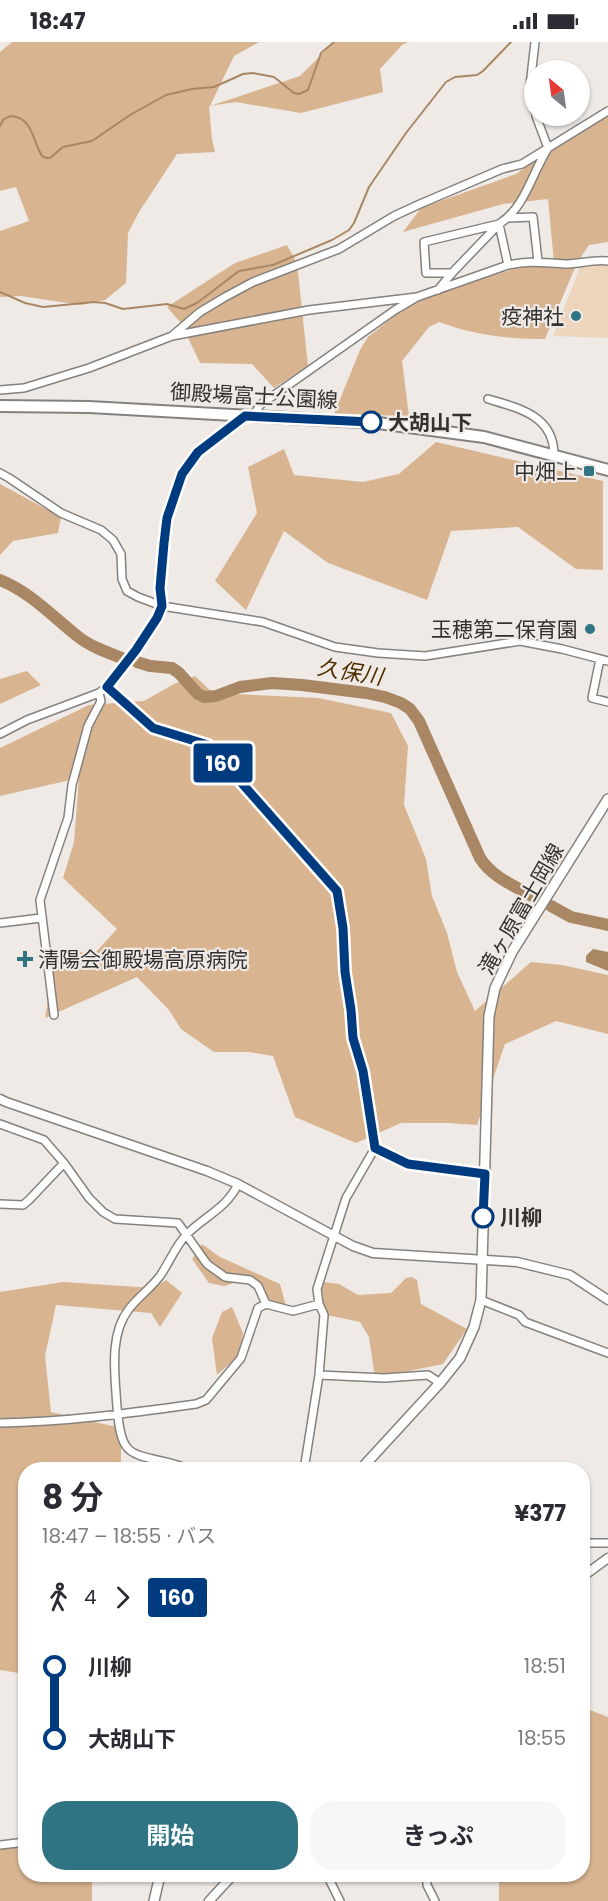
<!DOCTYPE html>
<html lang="ja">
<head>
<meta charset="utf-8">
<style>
	body { margin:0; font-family:Poppins,"Noto Sans JP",sans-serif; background:#f7f7f7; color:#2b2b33; height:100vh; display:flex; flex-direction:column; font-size:22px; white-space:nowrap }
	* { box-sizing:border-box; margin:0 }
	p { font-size:20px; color:#7c7c81 }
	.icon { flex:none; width:33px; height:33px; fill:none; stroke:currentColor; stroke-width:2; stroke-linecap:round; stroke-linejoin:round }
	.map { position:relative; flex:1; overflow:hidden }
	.panel { position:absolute; left:18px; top:1420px; width:572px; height:420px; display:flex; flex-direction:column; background:#fff; border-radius:24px; box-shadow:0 2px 4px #0004 }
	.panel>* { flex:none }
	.badge { padding:0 12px; border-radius:4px; font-size:21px; line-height:39px }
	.needle { width:39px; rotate:331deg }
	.tools { position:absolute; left:524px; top:18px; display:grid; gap:12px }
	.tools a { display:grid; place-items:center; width:66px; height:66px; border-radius:50%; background:#fff; box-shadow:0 2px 4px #0004; font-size:30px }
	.map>.badge { position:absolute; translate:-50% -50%; box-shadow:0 0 0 3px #fff }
	.legs { display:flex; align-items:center; gap:9px; height:66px; padding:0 24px; font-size:20px }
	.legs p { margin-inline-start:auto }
	.overview { display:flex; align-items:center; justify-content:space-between; height:102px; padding:0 24px }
	h1 { font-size:33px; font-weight:700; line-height:45px }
	.button { display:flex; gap:12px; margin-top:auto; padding:12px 24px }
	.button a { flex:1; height:69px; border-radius:24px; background:#307484; color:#fff; font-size:24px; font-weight:700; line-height:69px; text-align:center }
	.button a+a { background:#f7f7f7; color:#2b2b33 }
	ul { padding:0 24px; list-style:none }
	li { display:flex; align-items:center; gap:21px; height:72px; font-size:22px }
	li i { display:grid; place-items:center; width:9px; height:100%; margin:0 8px; background:currentColor }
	li i::after { content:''; width:15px; height:15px; margin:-8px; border:4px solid; border-radius:50%; background:#fff }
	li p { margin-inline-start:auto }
	li:first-child i { background:linear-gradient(#0000 50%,currentColor 0) }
	li:last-child i { background:linear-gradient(currentColor 50%,#0000 0) }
	.status { display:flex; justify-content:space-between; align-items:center; height:42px; padding:0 30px; background:#fff; direction:ltr }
	.status svg { height:16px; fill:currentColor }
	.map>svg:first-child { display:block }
	.green { fill:#edd5be }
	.forest { fill:#d8b491 }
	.water { fill:#a98764 }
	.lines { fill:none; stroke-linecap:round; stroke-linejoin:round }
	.stream { stroke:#a98764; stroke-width:2 }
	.river { stroke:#a98764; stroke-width:12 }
	.minor-casing { stroke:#85817d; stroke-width:10 }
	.tertiary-casing { stroke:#85817d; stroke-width:11 }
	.secondary-casing { stroke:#85817d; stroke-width:12 }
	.primary-casing { stroke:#85817d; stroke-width:14 }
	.minor { stroke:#fff; stroke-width:7 }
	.tertiary { stroke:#fff; stroke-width:8 }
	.secondary { stroke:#fff; stroke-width:9 }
	.primary { stroke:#fff; stroke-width:10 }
	.line-1-casing { stroke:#fff; stroke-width:14 }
	.line-1 { stroke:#003b80; stroke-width:9 }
	.poi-dot { fill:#307484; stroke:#efeae6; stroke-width:2 }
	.stop-1-dot { fill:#fff; stroke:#003b80; stroke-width:3 }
	.labels { text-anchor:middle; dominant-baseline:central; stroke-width:4.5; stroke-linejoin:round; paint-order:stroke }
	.poi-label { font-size:21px; fill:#333230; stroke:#efeae6; text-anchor:end }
	.street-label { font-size:21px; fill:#333230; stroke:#efeae6 }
	.stop-label { font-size:21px; font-weight:bold; fill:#333230; stroke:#efeae6; text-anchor:start }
	.water-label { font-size:22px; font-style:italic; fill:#522f01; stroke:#efeae6 }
</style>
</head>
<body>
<div class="status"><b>18:47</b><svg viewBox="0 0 49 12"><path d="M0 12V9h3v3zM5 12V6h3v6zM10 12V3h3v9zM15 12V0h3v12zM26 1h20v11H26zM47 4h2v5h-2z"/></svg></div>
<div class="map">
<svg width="608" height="1859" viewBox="0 0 608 1859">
	<rect width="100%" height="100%" fill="#efeae6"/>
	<!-- green -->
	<path class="green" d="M601,223l7,1v72l-55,-2 27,-69z"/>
	<!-- forest -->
	<path class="forest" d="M12,0h247l-25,14 -24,50 90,-30 34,-34h74l-6,3 -22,24 3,23 -82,21 -65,-11 -27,4 3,33 3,13 -38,2 -38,58 -11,21 -2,50 -21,17 -24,5 -60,-9 -21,1v-66l29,-10 -13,-34 -16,4v-139z
		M608,74v126l-19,3 -12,18 -32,76c-36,0 -72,-4 -106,-17l-10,5 -27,34 7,55 -75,-2 26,-64 8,-13 29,-23 30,-19 97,-29 30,-4 -6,-63 -45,5 -100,28 18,-24 95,-34 54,-38z
		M287,203l10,18 11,103 -34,22 -22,-24 -52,-1 -19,-40 -14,-16 68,-44z
		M436,400l167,39v89l-27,-1 -58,-42 -67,4 -24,69 -99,-37 -44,-32 -38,79 -31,-29 42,-68 -9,-46 36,-18 10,26 69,7 36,-8z
		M0,442l61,33 -3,16 -45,8 -13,14z
		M27,629l14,14 -41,19v-25z
		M195,634l18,17 105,5 73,15 17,33 -4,59 22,54 6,37 15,37 10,39 18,39 56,-49 31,3 46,10v59l-52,-13 -51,23 -28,81 -30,-2h-46l-45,20 -61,-26 -22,-61 -24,-4h-35l-33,-23 -12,-19 -32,-33 -92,41c4,-24 10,-46 -3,-68l53,3 22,-24 -54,-51 11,-36 5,-64 -79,18v-48l89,-43 55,-4 30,-17z
		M202,1202l18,13 60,27 6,22 -17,-4 -26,-22 -19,6 -15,-3 -17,-24z
		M412,1235l5,3 4,24 46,25 -24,35 -68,14 -6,-41 -9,-15 -33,-7 -4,-2 -5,-26 6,-5 15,2 19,11 33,-2 15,-15z
		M166,1238l16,13 -22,34 -9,-14 -95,-8 -11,51 6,56 70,16v42h-95l-1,204 -25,-4v-378l63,-10 91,6z
		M232,1265l11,26 -3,21 -23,21 -5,-37 10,-26z
		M582,1661l3,5 23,9v184h-109v-26h83z
		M0,1805h25l1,28h66v26h-92z"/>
	<!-- water -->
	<path class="water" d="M593,907l15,3v19l-22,-9v-6z"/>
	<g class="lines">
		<!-- stream -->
		<path class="stream" d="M0,84l3,-6 7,-4c23,1 22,24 32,40l4,2h4l13,-11 29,-6 38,-26 36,-20 26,-6 22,-2 29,-13 10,-1 21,4 20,16 5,1 9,-4 13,-37 13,-11
			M0,250l25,11 18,4 51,-5 11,1 18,6 44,-5 17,5 13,-6 42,-32 34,-6 59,-25 17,-10 5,-7 15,-36 37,-54 40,-51 9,-5 22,-2 6,-4 28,-29"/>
		<!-- river -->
		<path class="river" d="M0,538c30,12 51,35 76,55 13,11 30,17 46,23
			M137,620l13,4 22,2 7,5 19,21 6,3 12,-1 24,-9 32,-4 30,2 64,8 19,4 16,6 9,6 9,12 61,137c12,19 33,27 52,38
			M551,864l20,11 37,8"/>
		<!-- minor casing -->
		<g class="minor-casing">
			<path id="minor" d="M534,68l-4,-24 5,-44
				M508,176l25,-1 5,44
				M452,231h-26l-2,-31 75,-18 9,41
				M438,248l14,-17 47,-49c26,-16 33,-51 49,-76l-12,-32
				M172,294l28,-24 25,-15 28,-15 86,-33 55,-33 26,-12 82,-35 20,-5 86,-53
				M0,348l24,-2 65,-20 83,-32 137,-26 108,-13
				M488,357c31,9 66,17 66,56
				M253,374l7,-11 135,-95 22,-13 91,-32c24,-5 35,-2 57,-1 15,0 29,-5 43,-3
				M0,431l9,5 52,35 40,17 12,10 8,14 1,25 5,12 11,6 24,9 101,16 72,25 43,6 47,3 95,-15 42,8 46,12
				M600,617l-8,39 16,4
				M107,646l46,40 55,17 129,146 6,37 2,44 6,38 2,28 10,33 12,77 -29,50 -29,91 2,15 5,11 -5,60 -15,95
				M0,692l27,-14 72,-27c15,-11 61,-70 63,-88 0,-11 -2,-22 -2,-32 3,-33 7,-70 22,-99 13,-25 41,-41 63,-58
				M0,881l41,-5
				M54,973l-14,-115 28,-82 4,-33 16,-59 13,-25 -2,-8
				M0,1082l44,16 20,23 25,35 14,14 12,7 63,4 29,41 18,13 25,3 8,6 8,18
				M375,1106l33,16 77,10
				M0,1162l23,1 6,-5 35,-37
				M481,1258l38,15 6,7 83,31
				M319,1333l65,3 44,-3 12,8
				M0,1381c66,-1 131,-10 196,-19l10,-4 35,-42 17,-50 8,-4 27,7 26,-7
				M189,1428c-16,-11 -54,-9 -63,-24 -8,-11 -9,-39 -10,-53 -2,-27 -5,-61 13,-84 9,-12 22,-21 31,-33 9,-13 16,-31 27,-42 18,-18 40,-26 51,-50
				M582,1501h26
				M0,1803l26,-3
				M327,1833l13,26
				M428,1833l-1,1v9l8,16"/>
		</g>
		<!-- tertiary casing -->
		<g class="tertiary-casing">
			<path id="tertiary" d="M0,1057l6,3 201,69 31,13 115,62 20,7 144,9 53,13 38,25
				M582,1535l26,-19
				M209,1859l24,-26"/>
		</g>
		<!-- secondary casing -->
		<g class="secondary-casing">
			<path id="secondary" d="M360,1428l80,-87 20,-25 14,-31 7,-27 8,-284 6,-28 17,-36 96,-153
				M154,1859l6,-26"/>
		</g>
		<!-- primary casing -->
		<g class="primary-casing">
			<path id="primary" d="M0,364l89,1 289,16 106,14 124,33"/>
		</g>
		<!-- minor -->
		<use href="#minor" class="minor"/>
		<!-- tertiary -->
		<use href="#tertiary" class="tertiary"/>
		<!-- secondary -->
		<use href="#secondary" class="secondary"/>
		<!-- primary -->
		<use href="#primary" class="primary"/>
	</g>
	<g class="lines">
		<!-- line-1 casing -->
		<g class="line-1-casing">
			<path id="line-1" d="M371,380l-126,-6 -47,36 -16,22 -15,44 -3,25 -4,45 2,18 -5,12 -21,32 -29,37 46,41 55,17 129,146 6,37 2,44 6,38 2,28 10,33 12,77 33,16 77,10 -2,43"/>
		</g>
		<!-- line-1 -->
		<use href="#line-1" class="line-1"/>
	</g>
	<!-- markers -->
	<g class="poi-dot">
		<circle cx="576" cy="274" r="6"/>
		<rect x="583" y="423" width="12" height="12" rx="3"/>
		<circle cx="590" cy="587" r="6"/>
		<path d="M22 908h6v6h6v6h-6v6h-6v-6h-6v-6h6z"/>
	</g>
	<g class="stop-1-dot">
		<circle cx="371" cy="380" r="10"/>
		<circle cx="483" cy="1175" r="10"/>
	</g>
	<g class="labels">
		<!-- poi labels -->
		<g class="poi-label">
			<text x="564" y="274">疫神社</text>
			<text x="577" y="429">中畑上</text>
			<text x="578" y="587">玉穂第二保育園</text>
			<text x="38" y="917" text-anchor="start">清陽会御殿場高原病院</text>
		</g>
		<!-- street labels -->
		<g class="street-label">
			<text transform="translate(254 354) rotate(3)">御殿場富士公園線</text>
			<text transform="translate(521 867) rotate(-60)">滝ヶ原富士岡線</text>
		</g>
		<!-- stop labels -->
		<g class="stop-label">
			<text x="388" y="380">大胡山下</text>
			<text x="500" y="1175">川柳</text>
		</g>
		<!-- water labels -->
		<g class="water-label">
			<text transform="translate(350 630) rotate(9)">久保川</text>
		</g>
	</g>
</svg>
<div class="tools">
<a><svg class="needle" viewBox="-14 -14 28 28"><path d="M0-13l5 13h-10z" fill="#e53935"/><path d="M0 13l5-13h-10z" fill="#7c7c81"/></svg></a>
</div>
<b class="badge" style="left:223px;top:721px;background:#003b80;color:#fff">160</b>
<section class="panel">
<div class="overview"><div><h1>8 分</h1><p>18:47 – 18:55 · バス</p></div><b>¥377</b></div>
<div class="legs"><svg class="icon" aria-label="walk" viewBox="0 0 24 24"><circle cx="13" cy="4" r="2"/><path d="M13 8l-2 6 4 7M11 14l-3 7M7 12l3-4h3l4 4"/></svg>4<svg class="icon" aria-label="forward" viewBox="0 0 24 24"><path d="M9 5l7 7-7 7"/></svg><b class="badge" style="background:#003b80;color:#fff">160</b></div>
<ul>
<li><i style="color:#003b80"></i><b>川柳</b><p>18:51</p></li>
<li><i style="color:#003b80"></i><b>大胡山下</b><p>18:55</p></li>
</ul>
<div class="button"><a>開始</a><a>きっぷ</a></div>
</section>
</div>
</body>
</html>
